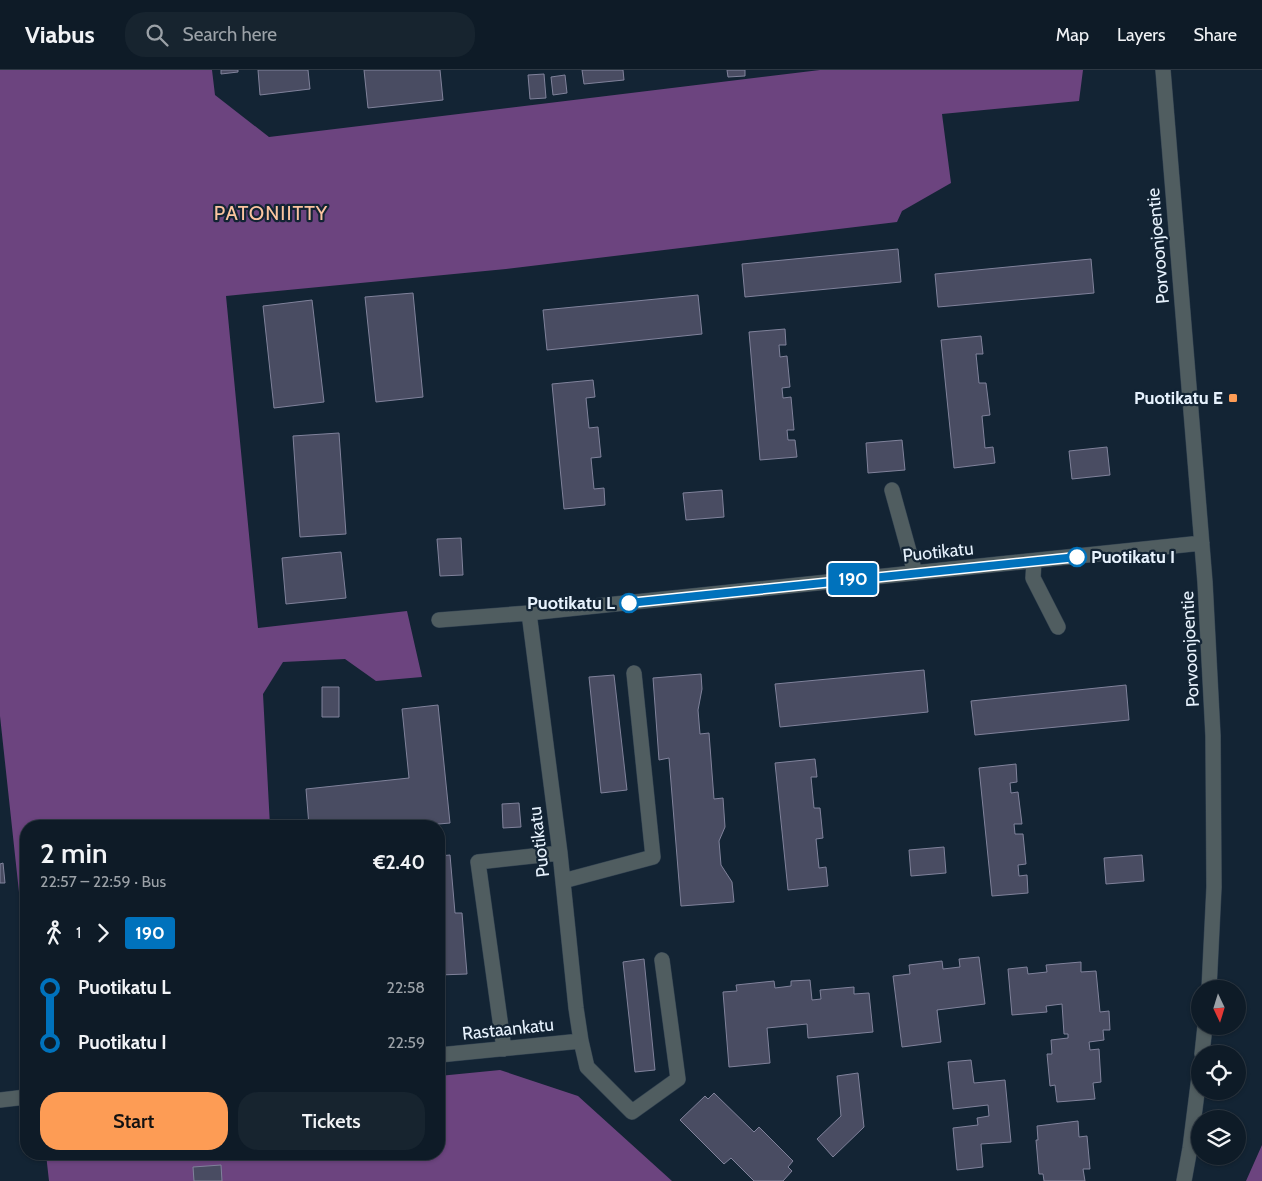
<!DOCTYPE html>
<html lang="en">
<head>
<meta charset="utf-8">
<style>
	body { margin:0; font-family:Cabin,sans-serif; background:#17242f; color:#f1f3f6; height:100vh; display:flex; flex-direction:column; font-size:19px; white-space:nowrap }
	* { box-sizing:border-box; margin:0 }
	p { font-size:16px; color:#9ba1a7 }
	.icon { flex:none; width:28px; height:28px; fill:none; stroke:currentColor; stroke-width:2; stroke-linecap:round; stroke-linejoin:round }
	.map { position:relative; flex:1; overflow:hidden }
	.drawer { position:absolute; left:20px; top:750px; width:425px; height:340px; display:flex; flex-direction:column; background:#0e1b27; border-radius:20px; box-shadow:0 1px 4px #0004,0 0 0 1px #2e3944 }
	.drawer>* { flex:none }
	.badge { padding:0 10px; border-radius:4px; font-size:18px; line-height:32px }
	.needle { width:32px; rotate:176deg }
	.controls { position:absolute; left:1191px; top:910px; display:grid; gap:10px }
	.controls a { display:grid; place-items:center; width:55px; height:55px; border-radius:50%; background:#0e1b27; box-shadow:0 1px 4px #0004,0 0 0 1px #2e3944; font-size:25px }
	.map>.badge { position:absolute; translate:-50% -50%; box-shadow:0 0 0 2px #fff }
	.legs { display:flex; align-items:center; gap:8px; height:55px; padding:0 20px; font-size:16px }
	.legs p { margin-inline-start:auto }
	.headline { display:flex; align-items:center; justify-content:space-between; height:85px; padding:0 20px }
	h1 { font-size:28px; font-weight:600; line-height:38px }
	.action { display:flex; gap:10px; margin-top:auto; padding:10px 20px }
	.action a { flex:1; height:58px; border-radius:20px; background:#fd9c55; color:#111; font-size:20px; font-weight:600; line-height:58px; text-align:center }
	.action a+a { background:#17242f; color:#f1f3f6 }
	ul { padding:0 20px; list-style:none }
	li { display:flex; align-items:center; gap:18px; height:55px; font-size:19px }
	li i { display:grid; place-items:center; width:8px; height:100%; margin:0 6px; background:currentColor }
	li i::after { content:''; width:12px; height:12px; margin:-6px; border:4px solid; border-radius:50%; background:#0e1b27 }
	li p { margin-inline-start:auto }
	li:first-child i { background:linear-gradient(#0000 50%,currentColor 0) }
	li:last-child i { background:linear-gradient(currentColor 50%,#0000 0) }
	header { display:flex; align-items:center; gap:30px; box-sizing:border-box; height:70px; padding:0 25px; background:#0e1b27; border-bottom:1px solid #2e3944 }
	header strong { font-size:24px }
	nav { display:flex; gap:28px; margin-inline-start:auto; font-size:18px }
	.search { width:350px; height:45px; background:#17242f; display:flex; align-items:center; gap:12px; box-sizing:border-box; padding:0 18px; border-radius:20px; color:#9ba1a7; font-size:19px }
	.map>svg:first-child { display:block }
	.forest { fill:#6c447f }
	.building { fill:#494c62; stroke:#80829b }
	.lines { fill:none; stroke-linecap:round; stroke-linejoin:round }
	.minor-casing { stroke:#314150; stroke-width:16 }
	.minor { stroke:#505d60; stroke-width:15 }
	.line-1-casing { stroke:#fff; stroke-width:11 }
	.line-1 { stroke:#0072bc; stroke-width:8 }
	.poi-dot { fill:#fd9c55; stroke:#132434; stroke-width:2 }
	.stop-1-dot { fill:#fff; stroke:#0072bc; stroke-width:2.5 }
	.labels { text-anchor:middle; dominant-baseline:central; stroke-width:4.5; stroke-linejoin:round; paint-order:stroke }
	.street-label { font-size:18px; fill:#e7f2fd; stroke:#132434 }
	.poi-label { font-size:18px; font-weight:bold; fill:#e7f2fd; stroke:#132434; text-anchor:end }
	.stop-label { font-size:18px; font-weight:bold; fill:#e7f2fd; stroke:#132434; text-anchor:start }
	.quarter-label { font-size:20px; letter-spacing:1px; fill:#fcc5a0; stroke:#132434 }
</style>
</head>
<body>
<header>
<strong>Viabus</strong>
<div class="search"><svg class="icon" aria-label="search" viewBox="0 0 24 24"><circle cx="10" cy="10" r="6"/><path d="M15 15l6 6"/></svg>Search here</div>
<nav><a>Map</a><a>Layers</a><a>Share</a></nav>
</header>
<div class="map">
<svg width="1262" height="1111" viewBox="0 0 1262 1111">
	<rect width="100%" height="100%" fill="#132434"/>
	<!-- forest -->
	<path class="forest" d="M0,0h212l3,25 54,42 551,-67h263l-4,31 -137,13 9,69 -49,28 -5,11 -391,47 -280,27 32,332 149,-17 15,66 -46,4 -31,-22 -62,3 -20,32 7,132h-244v131l-26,-241z
		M500,1000l78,26 94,85h-623l-3,-27h393v-78z
		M1262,1075v36h-16z"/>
	<!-- building -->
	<path class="building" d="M221,0h17v2l-17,2z
		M258,0h50l2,19 -50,6z
		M364,0h76l3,30 -75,8z
		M582,0h41l1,10 -40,4z
		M727,0h18v6l-17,1z
		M544,4l2,24 -16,1 -2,-24z
		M565,5l2,18 -14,2 -2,-18z
		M898,179l3,33 -156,15 -3,-33z
		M1091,189l3,34 -156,14 -3,-33z
		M413,223l10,104 -47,5 -11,-105z
		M698,225l4,39 -155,16 -4,-40z
		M312,230l12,102 -50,6 -11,-102z
		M785,259l1,16h-7l1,12 7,-1 3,31 -8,1 1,10 8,-1 3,33h-7l1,10h7l2,17 -37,3 -11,-128z
		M981,266l2,18h-7l3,29h7l4,32 -8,1 3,32 8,-1 2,16 -41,5 -13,-128z
		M593,310l2,17 -9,1 3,30 9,-1 3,30 -10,1 3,31 10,-1 1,17 -41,4 -12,-125z
		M339,363l7,101 -46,3 -7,-101z
		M902,370l3,30 -37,3 -2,-30z
		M1107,377l3,28 -38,4 -3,-28z
		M722,420l2,27 -38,3 -3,-27z
		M461,468l2,37 -23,1 -3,-37z
		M341,482l5,46 -60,6 -4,-46z
		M924,600l4,42 -148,15 -5,-43z
		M701,604l1,15 -4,21 2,24 9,-1 5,66 9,-1 2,29 -6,14 2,24 11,17 2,20 -53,4 -12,-148 -10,2 -6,-82z
		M614,605l13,115 -26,3 -12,-116z
		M1126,615l3,35 -154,15 -4,-34z
		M322,617h17v30h-17z
		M438,635l12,118 -34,3h-107l-3,-37 103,-11 -7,-69z
		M815,689l2,18h-6l3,31h6l3,30 -7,1 3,29 7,-1 2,19 -40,4 -13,-127z
		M1016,694l1,18 -7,1 1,10 7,-1 4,32h-8l1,10h8l3,30 -8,1 1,11 8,-1 1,18 -36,3 -13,-128z
		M519,733l2,24 -18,1 -1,-24z
		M944,777l2,26 -35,3 -2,-26z
		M450,785l5,58h7l5,61 -28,1v-119z
		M1142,785l2,26 -38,3 -2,-26z
		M3,793l2,20h-5v-19z
		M979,887l6,47 -48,6 4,32 -39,5 -9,-71 17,-2 -1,-9 33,-4 1,8 17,-2 -1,-8z
		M644,889l11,111 -20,2 -12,-110z
		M1081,892v10l15,-1 4,41 9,-1 1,19h-7l1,10 -15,2 1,8 9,-1 2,33 -8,1 2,16 -38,3 -2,-17 -5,1 -3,-32h5l-1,-14 17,-2v-4h-4l-2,-30 -16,2 1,6 -35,3 -4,-46 19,-2 1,7 19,-2 -1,-7z
		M810,910l2,20 9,-1 -1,-9 34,-3v7l15,-1 4,39 -65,6 -1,-14 -40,4 3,35 -41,4 -6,-75 14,-1 -1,-6 38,-4 1,7 16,-2v-5z
		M971,990l3,23 31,-3 6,62 -30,2 2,23 -26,3 -4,-42 25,-3 -1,-7 12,-2 -1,-11 -35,4 -5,-47z
		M858,1003l6,54 -31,30 -16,-18 24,-23 -4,-40z
		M714,1023l40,39 5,-5 34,34 -5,6 4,4 -9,10h-29l-23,-23 -7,6 -44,-44 25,-24 3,3z
		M1078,1051l1,16 8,-1 3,33h-7l2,12h-41l-1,-7h-4l-3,-34h2l-1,-14z
		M221,1095l1,16h-28l-1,-14z"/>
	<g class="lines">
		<!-- minor casing -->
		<g class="minor-casing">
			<path id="minor" d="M1163,0l42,512 8,154 1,151 -5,102
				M892,420l23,83
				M1034,491l-1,17 25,49
				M439,550l90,-7
				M563,811l90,-24 -19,-184
				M662,890l16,119 -46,33 -45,-45 -6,-26 -5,-33 -16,-155 -31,-240 673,-70
				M504,979l-26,-187 82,-9
				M1202,984l3,-28
				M439,985l142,-14
				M0,1030l26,-3
				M1184,1111l6,-33 10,-79"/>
		</g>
		<!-- minor -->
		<use href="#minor" class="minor"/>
	</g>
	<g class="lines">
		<!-- line-1 casing -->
		<g class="line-1-casing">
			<path id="line-1" d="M629,533l448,-46"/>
		</g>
		<!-- line-1 -->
		<use href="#line-1" class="line-1"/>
	</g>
	<!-- markers -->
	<rect class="poi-dot" x="1228" y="323" width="10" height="10" rx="2.5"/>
	<g class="stop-1-dot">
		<circle cx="1077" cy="487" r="9"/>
		<circle cx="629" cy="533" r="9"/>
	</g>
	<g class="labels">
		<!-- street labels -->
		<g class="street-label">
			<text transform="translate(1158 176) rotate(-95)">Porvoonjoentie</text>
			<text transform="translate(938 482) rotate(-6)">Puotikatu</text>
			<text transform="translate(1190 579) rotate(-93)">Porvoonjoentie</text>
			<text transform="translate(539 772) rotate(-97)">Puotikatu</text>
			<text transform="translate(508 959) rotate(-6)">Rastaankatu</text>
		</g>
		<!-- poi labels -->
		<g class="poi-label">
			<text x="1223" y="328">Puotikatu E</text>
		</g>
		<!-- stop labels -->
		<g class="stop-label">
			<text x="1091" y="487">Puotikatu I</text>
			<text x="615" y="533" text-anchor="end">Puotikatu L</text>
		</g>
		<!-- quarter labels -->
		<g class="quarter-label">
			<text x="271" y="143">PATONIITTY</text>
		</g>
	</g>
</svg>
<div class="controls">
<a><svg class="needle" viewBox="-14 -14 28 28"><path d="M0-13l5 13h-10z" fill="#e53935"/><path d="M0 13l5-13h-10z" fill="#9ba1a7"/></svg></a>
<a><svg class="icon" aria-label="locate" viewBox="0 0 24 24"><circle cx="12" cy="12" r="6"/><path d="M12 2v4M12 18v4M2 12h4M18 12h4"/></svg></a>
<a><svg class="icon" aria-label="layers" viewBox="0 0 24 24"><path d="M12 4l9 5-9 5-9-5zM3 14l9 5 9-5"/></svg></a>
</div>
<b class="badge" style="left:853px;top:509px;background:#0072bc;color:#fff">190</b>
<section class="drawer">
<div class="headline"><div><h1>2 min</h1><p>22:57 – 22:59 · Bus</p></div><b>€2.40</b></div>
<div class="legs"><svg class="icon" aria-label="walk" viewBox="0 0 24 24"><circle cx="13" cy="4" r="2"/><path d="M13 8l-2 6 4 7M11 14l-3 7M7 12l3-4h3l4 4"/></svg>1<svg class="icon" aria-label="forward" viewBox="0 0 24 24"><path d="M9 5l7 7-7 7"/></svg><b class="badge" style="background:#0072bc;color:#fff">190</b></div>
<ul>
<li><i style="color:#0072bc"></i><b>Puotikatu L</b><p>22:58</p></li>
<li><i style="color:#0072bc"></i><b>Puotikatu I</b><p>22:59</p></li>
</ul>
<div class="action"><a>Start</a><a>Tickets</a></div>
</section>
</div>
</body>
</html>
